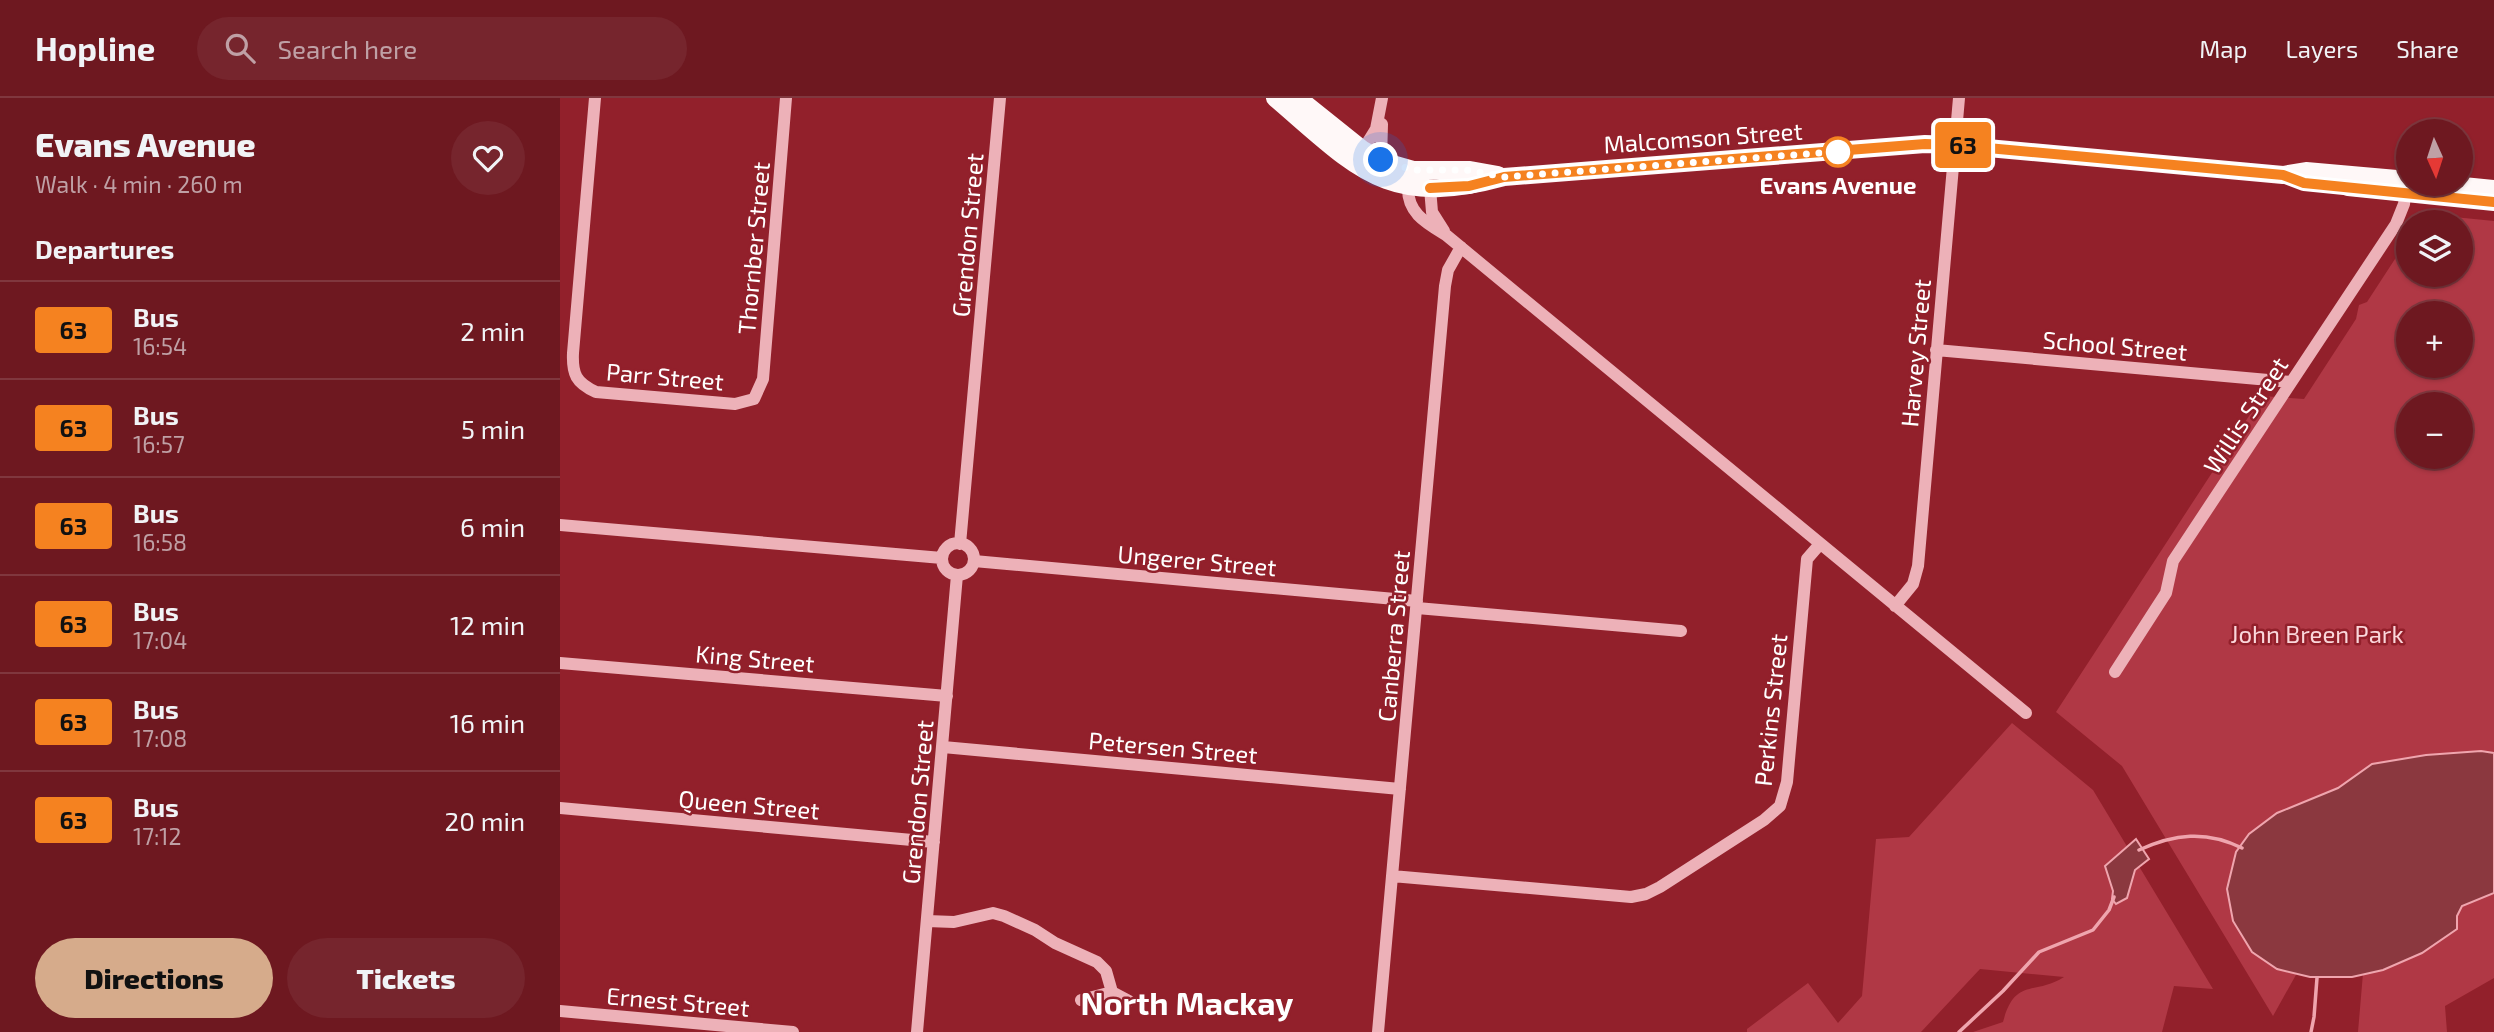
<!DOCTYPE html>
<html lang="en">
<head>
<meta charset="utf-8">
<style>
	body { margin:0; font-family:"Exo 2",sans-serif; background:#76252d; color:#f1f3f6; height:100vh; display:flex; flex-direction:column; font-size:26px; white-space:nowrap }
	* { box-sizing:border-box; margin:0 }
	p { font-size:23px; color:#bfa0a5 }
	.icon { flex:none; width:38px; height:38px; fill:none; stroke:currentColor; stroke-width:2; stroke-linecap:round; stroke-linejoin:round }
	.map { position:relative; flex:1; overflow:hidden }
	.sheet { display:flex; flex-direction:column; background:#6e1820; width:560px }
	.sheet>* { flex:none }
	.badge { padding:0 14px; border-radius:5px; font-size:24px; line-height:46px }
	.needle { width:46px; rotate:177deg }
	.buttons { position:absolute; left:1836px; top:21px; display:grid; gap:14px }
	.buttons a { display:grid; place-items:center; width:77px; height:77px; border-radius:50%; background:#6e1820; box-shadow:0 2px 5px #0004,0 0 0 2px #80373e; font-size:35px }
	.you { position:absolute; width:35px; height:35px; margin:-18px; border:5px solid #fff; border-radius:50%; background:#1a73e8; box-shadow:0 0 0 10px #1a73e833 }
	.map>.badge { position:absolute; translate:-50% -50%; box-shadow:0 0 0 4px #fff }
	h2 { padding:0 35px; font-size:26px; line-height:63px }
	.round { display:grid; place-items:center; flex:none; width:74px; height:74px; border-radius:37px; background:#76252d }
	.overview { display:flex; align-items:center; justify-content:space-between; height:119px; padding:0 35px }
	h1 { font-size:33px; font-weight:800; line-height:52px }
	.button { display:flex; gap:14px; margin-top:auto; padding:14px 35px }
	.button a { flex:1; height:80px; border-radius:42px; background:#d6ab8b; color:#111; font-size:28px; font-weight:800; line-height:80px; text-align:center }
	.button a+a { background:#76252d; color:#f1f3f6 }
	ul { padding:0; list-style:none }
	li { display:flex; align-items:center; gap:21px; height:98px; padding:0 35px; border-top:2px solid #80373e }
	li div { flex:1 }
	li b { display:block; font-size:26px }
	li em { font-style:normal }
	li .badge { min-width:77px; font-weight:700; text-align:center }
	header { display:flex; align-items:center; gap:42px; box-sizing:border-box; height:98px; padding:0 35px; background:#6e1820; border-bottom:2px solid #80373e }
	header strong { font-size:33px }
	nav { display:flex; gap:38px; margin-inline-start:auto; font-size:24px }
	.search { width:490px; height:63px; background:#76252d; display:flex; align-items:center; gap:18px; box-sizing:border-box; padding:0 24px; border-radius:38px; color:#bfa0a5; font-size:26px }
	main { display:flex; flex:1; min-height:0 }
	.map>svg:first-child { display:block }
	.green { fill:#b03845; fill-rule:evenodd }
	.water { fill:#8b383f; stroke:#efa5ae; stroke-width:2 }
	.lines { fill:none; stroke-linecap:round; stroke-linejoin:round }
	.stream { stroke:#efa5ae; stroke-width:3.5 }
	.minor { stroke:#edb1b8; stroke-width:12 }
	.major { stroke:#fff8f8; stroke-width:18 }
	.line-casing { stroke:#fff; stroke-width:16 }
	.line { stroke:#f58220; stroke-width:10 }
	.walk { stroke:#fff; stroke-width:7; stroke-dasharray:0 12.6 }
	.stop-dot { fill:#fff; stroke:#f58220; stroke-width:3.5 }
	.labels { text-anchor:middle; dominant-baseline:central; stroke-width:5; stroke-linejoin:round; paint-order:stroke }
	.street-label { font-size:24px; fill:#fff; stroke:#92202b }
	.stop-label { font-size:24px; font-weight:bold; fill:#fff; stroke:#92202b }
	.park-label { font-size:24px; fill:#fad7db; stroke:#92202b }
	.district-label { font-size:32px; font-weight:bold; fill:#fff; stroke:#92202b }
</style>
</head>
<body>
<header>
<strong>Hopline</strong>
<div class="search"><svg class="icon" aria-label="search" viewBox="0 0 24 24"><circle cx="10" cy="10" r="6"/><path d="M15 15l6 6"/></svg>Search here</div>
<nav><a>Map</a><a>Layers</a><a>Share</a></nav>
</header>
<main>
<section class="sheet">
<div class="overview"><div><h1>Evans Avenue</h1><p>Walk · 4 min · 260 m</p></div><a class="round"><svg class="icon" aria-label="heart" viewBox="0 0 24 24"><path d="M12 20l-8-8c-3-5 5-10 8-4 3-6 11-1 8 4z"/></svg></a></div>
<h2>Departures</h2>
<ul>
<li><span class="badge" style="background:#f58220;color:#111">63</span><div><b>Bus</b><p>16:54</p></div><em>2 min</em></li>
<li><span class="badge" style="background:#f58220;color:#111">63</span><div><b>Bus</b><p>16:57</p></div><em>5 min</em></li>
<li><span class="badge" style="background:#f58220;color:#111">63</span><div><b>Bus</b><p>16:58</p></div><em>6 min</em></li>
<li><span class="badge" style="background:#f58220;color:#111">63</span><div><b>Bus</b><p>17:04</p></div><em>12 min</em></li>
<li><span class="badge" style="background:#f58220;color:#111">63</span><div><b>Bus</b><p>17:08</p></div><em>16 min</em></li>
<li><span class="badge" style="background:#f58220;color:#111">63</span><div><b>Bus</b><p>17:12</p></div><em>20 min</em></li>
</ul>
<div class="button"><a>Directions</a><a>Tickets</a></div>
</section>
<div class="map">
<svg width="1934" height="934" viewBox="0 0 1934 934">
	<rect width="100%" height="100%" fill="#92202b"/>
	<!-- green -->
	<path class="green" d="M1874,117l60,6v757l-49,28 2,26h-89l17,-199 -102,183 -151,-250 -66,-54 206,-316 42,3 52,-80 3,-14 8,-3 41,-63v36h52v-53h-41zM1848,215h52v53h-52zM1848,306h52v53h-52z
		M1452,625l81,67 120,199 -39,-3 -12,46h-189l30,-10c12,-45 31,-26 61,-45l-84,-8 -59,63h-174v-3l61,-46 30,40 24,-27 14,-157 33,-2z"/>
	<!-- water -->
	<path class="water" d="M1921,653l13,2v140l-32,13 -5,10v13l-35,24 -39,17 -31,7h-42l-33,-8 -25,-17 -19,-31 -6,-32 9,-37 13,-18 28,-21 61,-25 34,-24 54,-9z
		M1576,741l13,20 -14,11 -8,28 -11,6 -4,-5 1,-8 -8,-25z"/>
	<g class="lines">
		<!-- stream -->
		<path class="stream" d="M1579,752c35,-16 67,-20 103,-2
			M1399,934l44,-41 36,-39 54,-22 16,-20 5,-13
			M1751,934l3,-15 3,-39"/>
		<!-- minor -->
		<path class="minor" d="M35,0l-22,255c-1,21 3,30 23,39l139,12 19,-5 9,-20 23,-281
			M803,52l13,-21 6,-31
			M821,62l1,-36
			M848,89c-1,26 18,36 38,48l580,478
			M870,90l2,24 12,19
			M1376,252l355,32
			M0,427l382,33
			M382 461a16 16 0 1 1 32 0a16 16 0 1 1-32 0Z
			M400,446l40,-446
			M414,463l443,40
			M1335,508l18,-22 5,-18 41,-468
			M857,510l264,23
			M0,565l387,33
			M1555,574l51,-79 7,-32 223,-337 8,-20 2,-16
			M383,649l457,42
			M0,710l374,34
			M832,778l239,21 15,-3 14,-7 104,-67 16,-14 7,-24 20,-223 13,-15
			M367,823l27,1 39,-9 11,3 31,14 20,13 42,19 9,9 6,21 -31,8
			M552,894l17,9
			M0,913l233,21
			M357,934l40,-457
			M818,934l67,-746 3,-16 13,-23"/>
		<!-- major -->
		<path class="major" d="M715,0c83,71 112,111 229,79l421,-33 30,1 328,30 23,-4 102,9
			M738,0l65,52 22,12 28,8h57l28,5
			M1883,86l51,5
			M1788,89l146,15"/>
	</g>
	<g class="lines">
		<!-- line casing -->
		<g class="line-casing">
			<path id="line" d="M870,90l39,-2 35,-9 421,-33 30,1 328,30 21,8 190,19"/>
		</g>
		<!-- line -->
		<use href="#line" class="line"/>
		<!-- walk -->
		<path class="walk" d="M821,62l32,10h54l37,7 341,-26 -7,1"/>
	</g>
	<!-- markers -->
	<circle class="stop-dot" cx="1278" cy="54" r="14"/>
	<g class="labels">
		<!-- street labels -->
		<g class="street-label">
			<text transform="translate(1143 39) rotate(-4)">Malcomson Street</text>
			<text transform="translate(407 137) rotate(-85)">Grendon Street</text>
			<text transform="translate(193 150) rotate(-85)">Thornber Street</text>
			<text transform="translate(1555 247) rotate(5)">School Street</text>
			<text transform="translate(1355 255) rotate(-85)">Harvey Street</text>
			<text transform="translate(105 278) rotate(5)">Parr Street</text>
			<text transform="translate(1685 317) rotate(-57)">Willis Street</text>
			<text transform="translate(637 462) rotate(5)">Ungerer Street</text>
			<text transform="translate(833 538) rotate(-85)">Canberra Street</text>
			<text transform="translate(195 560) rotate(5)">King Street</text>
			<text transform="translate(1210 612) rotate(-84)">Perkins Street</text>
			<text transform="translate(613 649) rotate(5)">Petersen Street</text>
			<text transform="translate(357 704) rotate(-85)">Grendon Street</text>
			<text transform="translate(189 706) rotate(5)">Queen Street</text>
			<text transform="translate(118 903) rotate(5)">Ernest Street</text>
		</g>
		<!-- stop labels -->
		<g class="stop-label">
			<text x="1278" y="86">Evans Avenue</text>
		</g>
		<!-- park labels -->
		<g class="park-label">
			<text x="1757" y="535">John Breen Park</text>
		</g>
		<!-- district labels -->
		<g class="district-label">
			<text x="627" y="904">North Mackay</text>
		</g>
	</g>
</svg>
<div class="buttons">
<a><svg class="needle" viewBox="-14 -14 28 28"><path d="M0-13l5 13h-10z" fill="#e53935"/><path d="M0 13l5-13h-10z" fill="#bfa0a5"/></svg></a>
<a><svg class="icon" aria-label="layers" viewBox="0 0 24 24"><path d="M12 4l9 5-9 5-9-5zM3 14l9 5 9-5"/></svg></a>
<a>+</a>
<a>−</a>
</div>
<div class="you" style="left:821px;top:62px"></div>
<b class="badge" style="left:1403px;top:47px;background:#f58220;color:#111">63</b>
</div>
</main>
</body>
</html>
